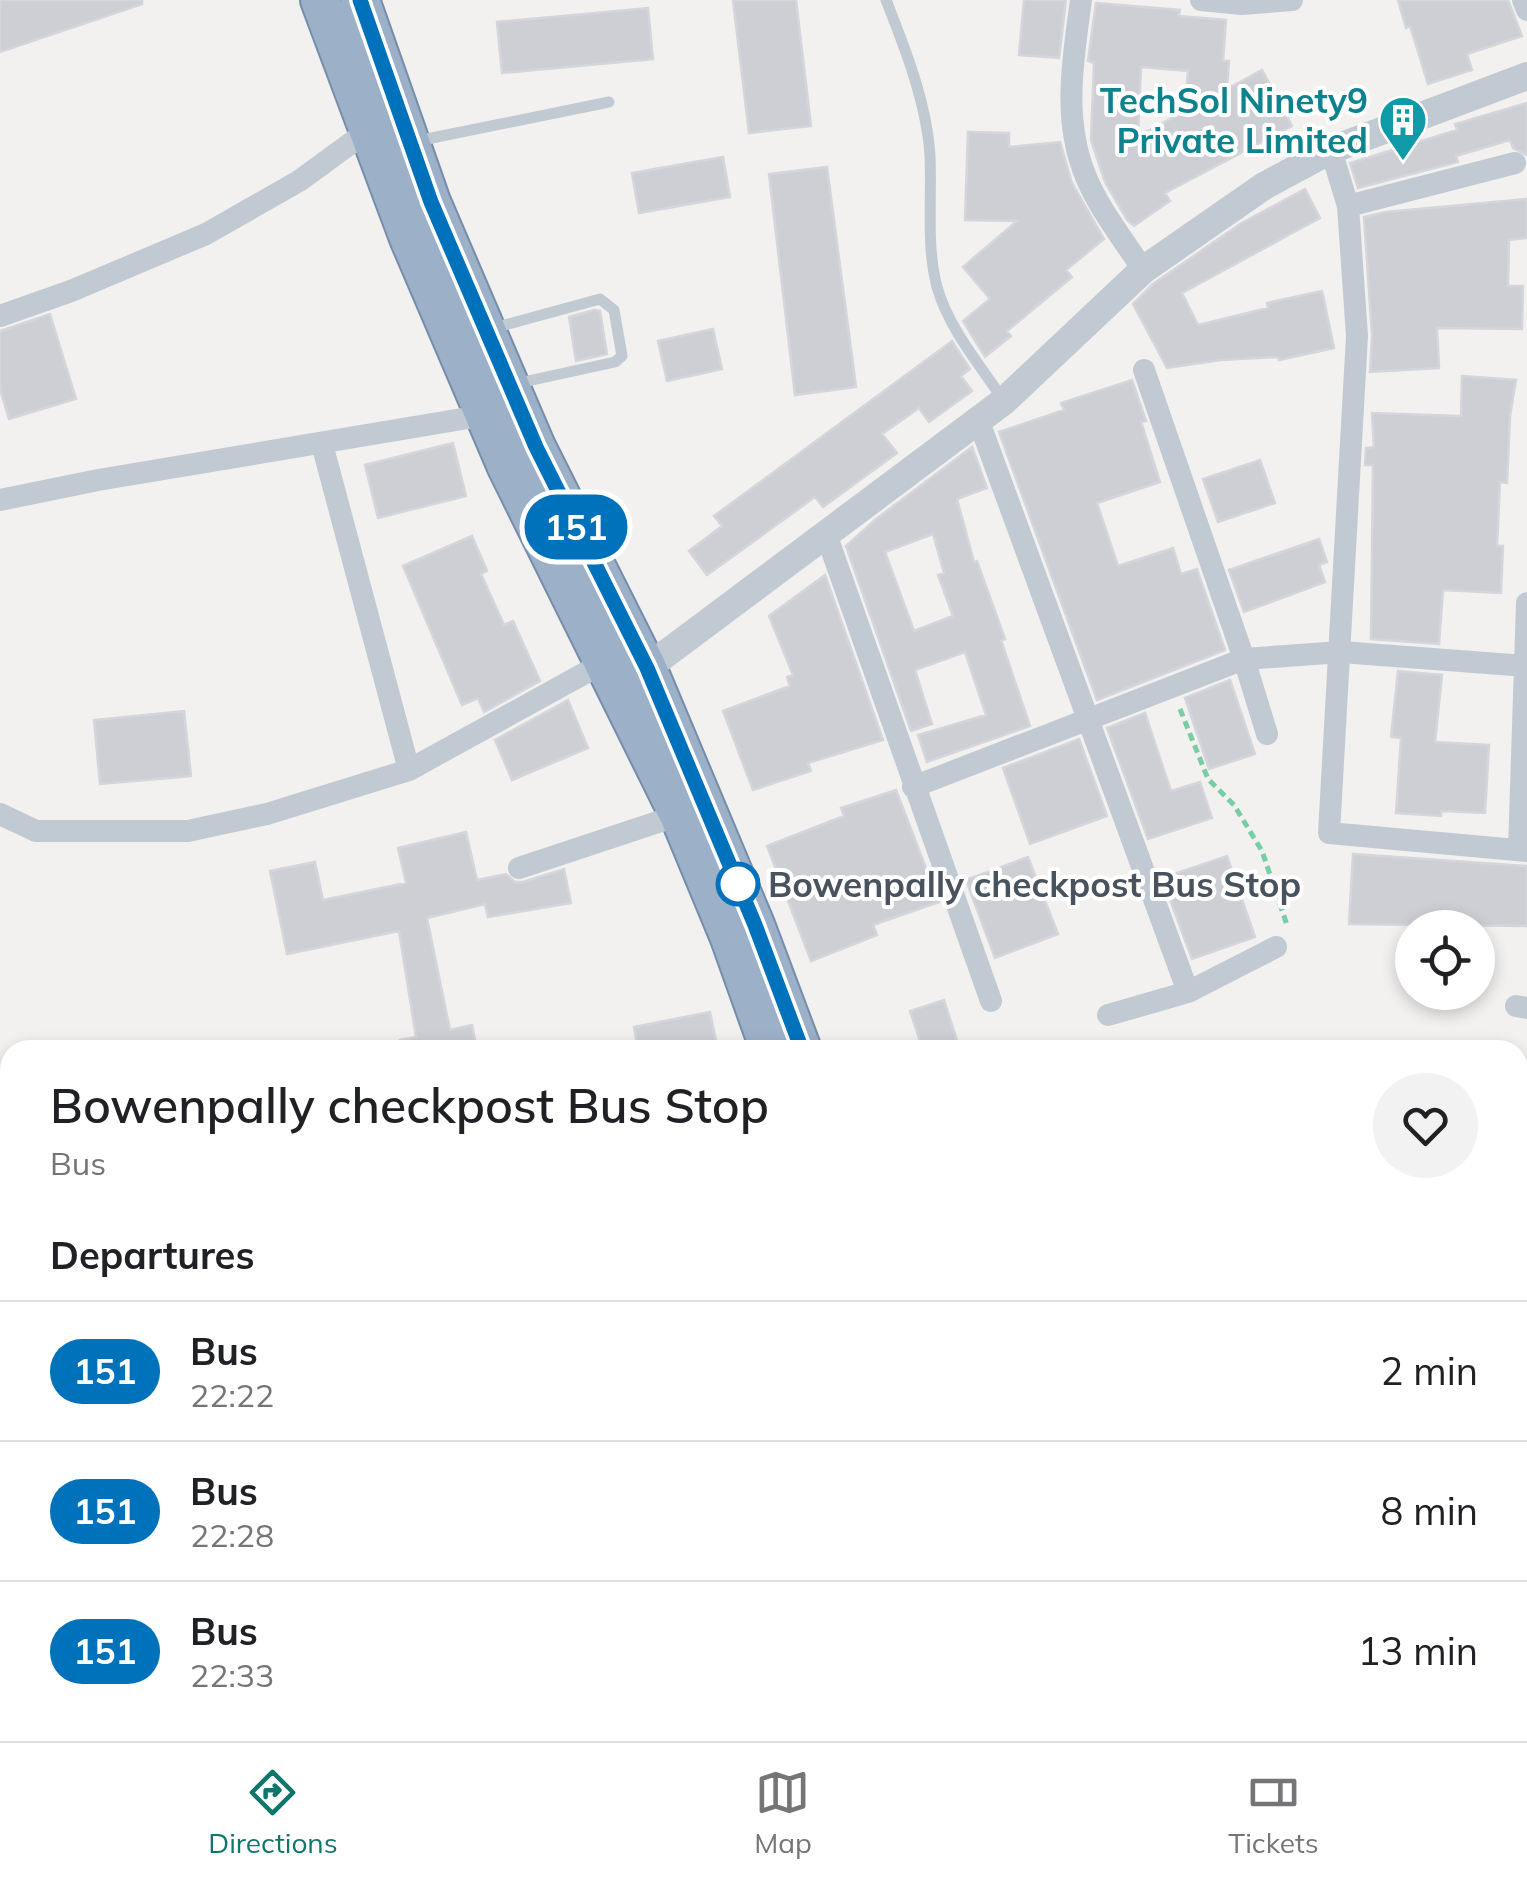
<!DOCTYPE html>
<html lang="en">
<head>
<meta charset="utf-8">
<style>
	body { margin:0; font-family:Mulish,sans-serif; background:#f2f2f2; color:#202124; height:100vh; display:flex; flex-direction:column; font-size:38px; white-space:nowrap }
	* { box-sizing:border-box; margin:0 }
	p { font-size:32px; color:#757577 }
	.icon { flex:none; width:55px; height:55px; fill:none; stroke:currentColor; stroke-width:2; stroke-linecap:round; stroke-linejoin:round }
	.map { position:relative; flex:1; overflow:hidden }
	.sheet { position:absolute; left:0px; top:1040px; width:1528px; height:702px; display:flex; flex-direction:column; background:#fff; border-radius:30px 30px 0 0; box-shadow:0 5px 15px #0003 }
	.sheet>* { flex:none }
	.badge { padding:0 20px; border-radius:32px; font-size:35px; line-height:65px }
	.fabs { position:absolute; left:1395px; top:910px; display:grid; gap:20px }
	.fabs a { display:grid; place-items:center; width:100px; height:100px; border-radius:50%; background:#fff; box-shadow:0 5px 15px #0003; font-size:50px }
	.map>.badge { position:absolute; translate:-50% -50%; box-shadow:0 0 0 5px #fff }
	h2 { padding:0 50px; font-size:38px; line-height:90px }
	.round { display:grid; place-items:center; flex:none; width:105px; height:105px; border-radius:52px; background:#f2f2f2 }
	.summary { display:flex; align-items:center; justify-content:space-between; height:170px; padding:0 50px }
	h1 { font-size:48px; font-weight:600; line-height:75px }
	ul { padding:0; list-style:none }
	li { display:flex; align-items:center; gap:30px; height:140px; padding:0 50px; border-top:2px solid #e0e0e0 }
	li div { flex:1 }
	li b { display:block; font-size:38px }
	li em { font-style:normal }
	li .badge { min-width:110px; font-weight:700; text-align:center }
	.tab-bar { display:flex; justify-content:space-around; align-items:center; height:140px; border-top:2px solid #e0e0e0; background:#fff; font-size:28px; color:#757577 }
	.tab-bar a { display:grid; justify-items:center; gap:5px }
	.tab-bar .current { color:#0f766e }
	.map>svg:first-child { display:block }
	.building { fill:#cdcfd5; stroke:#d4d6dc; stroke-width:2.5; fill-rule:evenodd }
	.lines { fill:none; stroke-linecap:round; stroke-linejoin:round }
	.trunk-casing { stroke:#738dab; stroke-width:42 }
	.path { stroke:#77cea5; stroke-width:5; stroke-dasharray:8 5; stroke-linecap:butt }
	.service { stroke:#c1cad2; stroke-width:11 }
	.minor { stroke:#c1cad2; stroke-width:22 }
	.tertiary { stroke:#c1cad2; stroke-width:28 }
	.trunk { stroke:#9cb0c7; stroke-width:38 }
	.line-casing { stroke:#fff; stroke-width:22 }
	.line { stroke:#0072bc; stroke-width:15 }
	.stop-dot { fill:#fff; stroke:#0072bc; stroke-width:5 }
	.labels { text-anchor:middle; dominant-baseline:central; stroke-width:8; stroke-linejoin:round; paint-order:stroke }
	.culture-label { font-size:35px; font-weight:bold; fill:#0d838f; stroke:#fff; text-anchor:end }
	.stop-label { font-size:35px; font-weight:bold; fill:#48535e; stroke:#fff; text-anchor:start }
</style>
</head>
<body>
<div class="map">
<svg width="1527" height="1741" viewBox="0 0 1527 1741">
	<rect width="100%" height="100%" fill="#f3f0f0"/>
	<!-- building -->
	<path class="building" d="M0,0h142v4l-142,48z
		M733,0h63l15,126 -62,7z
		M1024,0h42l-7,58 -40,-3z
		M1398,0h110l14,36 -55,18 5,16 -44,14 -18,-58 -4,2z
		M1096,3l84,7 -1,6 47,4 -3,41h6l-2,28 35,-19 30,56 -127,67 5,8 -36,25 -7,-6 -22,-38 -14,-42 3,-77 -6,-2zM1141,67l47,4 -3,40 -47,25z
		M648,8l5,51 -151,14 -5,-51z
		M1527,103v52l-14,-7 -3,-8 -54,16 2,6 -100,26 -8,-25 107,-33 -2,-6z
		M968,132l41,1v14l51,-5 12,41 32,56 -38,31 6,7 -65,54 4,5 -26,21 -22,-36 27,-22 -27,-32 54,-46 -52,-1z
		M723,157l7,40 -91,16 -7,-40z
		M827,167l29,220 -61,8 -26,-221z
		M1305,189l15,29 -138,75 16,32 70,-17 -1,-5 55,-12 12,57 -55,12 -1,-3 -57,3 -54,8 -34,-64 20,-20 87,-60z
		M1527,199v39l-18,2 -1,46h15l-1,43 -85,-1 2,40 -69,4 2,-37 -8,-118 22,-5z
		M594,310l6,1 7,43 -31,7 -7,-44z
		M50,314l26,85 -67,20 -9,-30v-58z
		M713,329l9,40 -55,12 -9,-40z
		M952,341l18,28 -9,7 11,15 -43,31 -10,-14 -37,26 15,19 -74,54 -8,-10 -108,78 -18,-24 33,-25 -8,-10z
		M1462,376l54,4 -6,36 -3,67 -7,-1 -3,64h6l-2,47 -58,-3 -4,54 -68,-5 2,-174h-8l1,-17 8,-1 -2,-34 89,3z
		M1132,380l14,41 -5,1 19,60 -63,21 21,63 55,-18 8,26 16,-5 28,81 -128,50 -98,-268 65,-22 -3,-7z
		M453,443l13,53 -88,22 -13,-53z
		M972,447l15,41 -30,11 17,63 3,-1 28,78 -4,1 29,86 -103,36 -9,-27 68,-20 -21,-63 -50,18 17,54 -21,7 -65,-185 30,-27zM933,534l11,39 -6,2 15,41 -39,15 -29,-79z
		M1260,460l15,43 -57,19 -15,-43z
		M472,536l15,35 -6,3 23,51 9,-4 27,60 -56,31 -6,-14 -16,7 -59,-139z
		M1319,539l8,23 -8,3 6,17 -81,30 -15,-42z
		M825,575l58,165 -75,23 3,8 -58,19 -30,-79 67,-25 -3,-9 6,-2 -24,-59z
		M1398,671l44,4 -7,67 54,3 -4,68 -44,-2v5l-45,-3 5,-75 -10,-1z
		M1230,680l25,74 -46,15 -24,-71z
		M568,700l20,48 -76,32 -17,-40z
		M184,711l7,65 -91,8 -6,-64z
		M1145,713l26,78 29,-9 12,36 -64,21 -41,-111z
		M1079,739l28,77 -77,28 -27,-76z
		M896,790l43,112 -66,23 4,10 -66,26 -44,-115 77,-30 -3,-8z
		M466,832l11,48 29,-6 9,8h8l41,-13 7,34 -83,14 -3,-13 -58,14 23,112 22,-5 5,25h-76l-1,-10 16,-3 -17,-106 -112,23 -17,-83 45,-9 8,38 83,-17 -8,-35z
		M1353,854l174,12v60l-178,-2z
		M1227,856l28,81 -63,22 -30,-81z
		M1028,857l30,77 -63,24 -29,-78z
		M944,1000l14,44 -20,6h-15l-13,-39z
		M710,1012l8,38h-80l-4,-23z"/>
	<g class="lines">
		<!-- trunk casing -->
		<g class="trunk-casing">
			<path id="trunk" d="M320,0l89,238 98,229 172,348 51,123 40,112
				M360,0l71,202 105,245 111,221 108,257 47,125
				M1033,1732l4,9
				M1064,1732l3,9"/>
		</g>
		<!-- path -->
		<path class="path" d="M1180,709l28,70 26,26 28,46 25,74
			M375,1732l4,9"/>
		<!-- service -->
		<path class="service" d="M886,0c19,48 41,104 44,156 2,44 -4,89 7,131 12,42 43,78 67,114
			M417,141l192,-39
			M490,329l110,-30 14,11 8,46 -7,6 -101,22"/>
		<!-- minor -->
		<path class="minor" d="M1081,0c-8,59 -19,120 5,177 13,32 38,63 57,93
			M1201,0l41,4 50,-4
			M1523,0l4,10
			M1331,150l17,56 9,130 -28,497 198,18
			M1348,206l167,-43
			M0,316l71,-25 135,-57 93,-53 70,-51
			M1144,370l100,289 23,75
			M978,419l210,573
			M322,444l87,326
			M0,500l98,-20 388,-65
			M826,534l165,467
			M913,787l331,-128 97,-7 186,14
			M0,814l36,17h152l79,-17 142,-44 196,-108
			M1519,850l8,-247
			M519,868l160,-53
			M1516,1006l11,2
			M1108,1015l80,-23 88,-45
			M0,1323l10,30
			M123,1732v9
			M723,1740l56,1"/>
		<!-- tertiary -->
		<path class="tertiary" d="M647,668l357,-267 139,-131 121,-84 67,-36 196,-74"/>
		<!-- trunk -->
		<use href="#trunk" class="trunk"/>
	</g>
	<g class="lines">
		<!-- line casing -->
		<g class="line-casing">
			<path id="line" d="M360,0l71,202 105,245 111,221 108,257 47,125"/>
		</g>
		<!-- line -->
		<use href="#line" class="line"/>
	</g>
	<!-- icons -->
	<defs>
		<g id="building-pin" transform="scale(2.5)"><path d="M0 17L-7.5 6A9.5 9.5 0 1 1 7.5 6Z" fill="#0f9aa8" stroke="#fff"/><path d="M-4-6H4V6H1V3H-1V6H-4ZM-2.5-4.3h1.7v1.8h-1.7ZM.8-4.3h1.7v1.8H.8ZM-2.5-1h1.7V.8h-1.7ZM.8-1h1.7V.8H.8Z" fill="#fff"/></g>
	</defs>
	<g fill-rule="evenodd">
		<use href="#building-pin" x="1403" y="120"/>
	</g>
	<!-- markers -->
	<circle class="stop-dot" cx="738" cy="884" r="20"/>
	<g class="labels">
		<!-- culture labels -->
		<g class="culture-label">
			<text x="1368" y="100">TechSol Ninety9<tspan x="1368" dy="40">Private Limited</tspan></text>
		</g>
		<!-- stop labels -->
		<g class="stop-label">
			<text x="768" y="884">Bowenpally checkpost Bus Stop</text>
		</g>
	</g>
</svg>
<div class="fabs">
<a><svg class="icon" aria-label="locate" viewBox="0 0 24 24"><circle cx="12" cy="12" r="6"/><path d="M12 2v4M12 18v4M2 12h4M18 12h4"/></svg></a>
</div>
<b class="badge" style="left:576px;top:527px;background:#0072bc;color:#fff">151</b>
<section class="sheet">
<div class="summary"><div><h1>Bowenpally checkpost Bus Stop</h1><p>Bus</p></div><a class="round"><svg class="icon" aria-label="heart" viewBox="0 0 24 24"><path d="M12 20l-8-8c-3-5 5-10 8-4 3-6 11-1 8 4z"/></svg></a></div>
<h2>Departures</h2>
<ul>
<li><span class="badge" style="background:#0072bc;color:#fff">151</span><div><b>Bus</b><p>22:22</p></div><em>2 min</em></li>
<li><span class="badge" style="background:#0072bc;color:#fff">151</span><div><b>Bus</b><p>22:28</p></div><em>8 min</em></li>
<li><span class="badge" style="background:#0072bc;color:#fff">151</span><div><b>Bus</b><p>22:33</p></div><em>13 min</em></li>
</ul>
</section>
</div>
<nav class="tab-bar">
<a class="current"><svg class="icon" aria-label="directions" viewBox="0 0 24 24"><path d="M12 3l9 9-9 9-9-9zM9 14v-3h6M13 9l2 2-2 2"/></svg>Directions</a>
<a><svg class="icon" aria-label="map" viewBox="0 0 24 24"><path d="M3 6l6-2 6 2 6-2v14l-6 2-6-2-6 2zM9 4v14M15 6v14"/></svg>Map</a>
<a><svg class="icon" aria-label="tickets" viewBox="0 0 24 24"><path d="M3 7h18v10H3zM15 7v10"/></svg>Tickets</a>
</nav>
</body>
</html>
